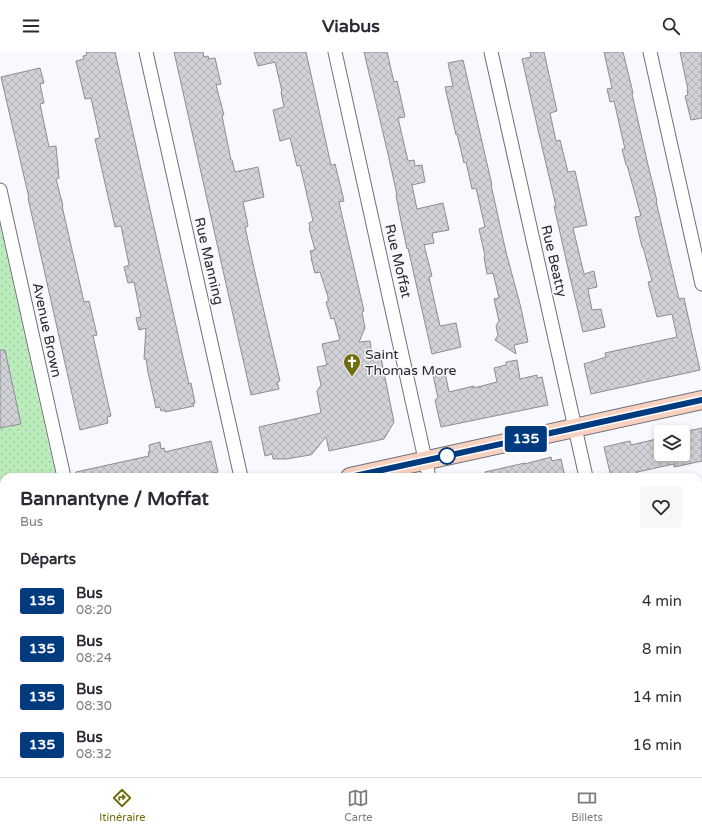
<!DOCTYPE html>
<html lang="fr">
<head>
<meta charset="utf-8">
<style>
	body { margin:0; font-family:"Varela Round",sans-serif; background:#f7f7f7; color:#2b2b33; height:100vh; display:flex; flex-direction:column; font-size:15px; white-space:nowrap }
	* { box-sizing:border-box; margin:0 }
	p { font-size:13px; color:#7c7c81 }
	.icon { flex:none; width:22px; height:22px; fill:none; stroke:currentColor; stroke-width:2; stroke-linecap:round; stroke-linejoin:round }
	.map { position:relative; flex:1; overflow:hidden }
	.panel { position:absolute; left:0px; top:421px; width:702px; height:304px; display:flex; flex-direction:column; background:#fff; border-radius:12px 12px 0 0; box-shadow:0 2px 6px #0003 }
	.panel>* { flex:none }
	.badge { padding:0 8px; border-radius:3px; font-size:14px; line-height:26px }
	.controls { position:absolute; left:654px; top:373px; display:grid; gap:8px }
	.controls a { display:grid; place-items:center; width:36px; height:36px; border-radius:4px; background:#fff; box-shadow:0 2px 6px #0003; font-size:20px }
	.map>.badge { position:absolute; translate:-50% -50%; box-shadow:0 0 0 2px #fff }
	h2 { padding:0 20px; font-size:15px; line-height:36px }
	.round { display:grid; place-items:center; flex:none; width:42px; height:42px; border-radius:4px; background:#f7f7f7 }
	.headline { display:flex; align-items:center; justify-content:space-between; height:68px; padding:0 20px }
	h1 { font-size:19px; font-weight:700; line-height:30px }
	ul { padding:0; list-style:none }
	li { display:flex; align-items:center; gap:12px; height:48px; padding:0 20px }
	li div { flex:1 }
	li b { display:block; font-size:15px }
	li em { font-style:normal }
	li .badge { min-width:44px; font-weight:700; text-align:center }
	header { display:flex; justify-content:space-between; align-items:center; height:52px; padding:0 20px; background:#fff; font-size:18px; font-weight:700 }
	.tabs { display:flex; justify-content:space-around; align-items:center; height:56px; border-top:1px solid #e1e1e2; background:#fff; font-size:11px; color:#7c7c81 }
	.tabs a { display:grid; justify-items:center; gap:2px }
	.tabs .selected { color:#716d0a }
	.map>svg:first-child { display:block }
	.park { fill:url(#park-dots) }
	.building { fill:url(#building-cross-hatch); stroke:#8c8d92 }
	.lines { fill:none; stroke-linecap:round; stroke-linejoin:round }
	.street-casing { stroke:#707176; stroke-width:15 }
	.secondary-casing { stroke:#707176; stroke-width:20 }
	.street { stroke:#fff; stroke-width:13 }
	.secondary { stroke:#f7d1bf; stroke-width:18 }
	.line-casing { stroke:#fff; stroke-width:9 }
	.line { stroke:#003b80; stroke-width:6 }
	.stop-dot { fill:#fff; stroke:#003b80; stroke-width:2 }
	.labels { text-anchor:middle; dominant-baseline:central; stroke-width:3; stroke-linejoin:round; paint-order:stroke }
	.street-label { font-size:14px; fill:#292a2c; stroke:#f8f9ff }
	.poi-label { font-size:14px; fill:#292a2c; stroke:#f8f9ff; text-anchor:start }
</style>
</head>
<body>
<header><svg class="icon" aria-label="menu" viewBox="0 0 24 24"><path d="M4 6h16M4 12h16M4 18h16"/></svg>Viabus<svg class="icon" aria-label="search" viewBox="0 0 24 24"><circle cx="10" cy="10" r="6"/><path d="M15 15l6 6"/></svg></header>
<div class="map">
<svg width="702" height="725" viewBox="0 0 702 725">
	<defs>
		<pattern id="park-dots" width="8" height="8" patternUnits="userSpaceOnUse"><rect width="8" height="8" fill="#bbecbb"/><path d="M2 2h.1M6 6h.1" fill="none" stroke="#a1cba1" stroke-width="1.8" stroke-linecap="round"/></pattern>
		<pattern id="building-cross-hatch" width="8" height="8" patternUnits="userSpaceOnUse"><rect width="8" height="8" fill="#d0d2d8"/><path d="M0 0l8 8M0 8l8-8" fill="none" stroke="#b3b4ba"/></pattern>
	</defs>
	<rect width="100%" height="100%" fill="#f8f9ff"/>
	<!-- park -->
	<path class="park" d="M0,173l56,252h-52v56h-4z"/>
	<!-- building -->
	<path class="building" d="M86,0h29l74,332 2,-1 4,20h-2l1,3 -29,6v-2l-4,1 -1,-4 -4,1 -8,-36 -2,-13h-2l2,-31 -7,2 -3,-12 5,-1 -7,-35 -6,1 -4,-16 5,-2 -8,-39 -6,1 -20,-88 5,-1 -9,-40 -6,1 -9,-38 8,-2 -1,-3 4,-1z
		M174,0h29l1,5 4,-1 1,3 6,-1 6,26 -5,1 8,30h-2l2,11 7,34h1l3,12 23,-5 6,30 -21,5 5,23 -1,2h-2l8,37 27,117 -3,1 2,7 -28,6z
		M254,0h52l25,113 4,-1 9,37 -5,1 25,109 -2,1 3,16 -6,14 11,-1 2,14 8,-2 14,69 -10,17 -55,12 -3,-14 -14,17 -2,1 -24,4h-13l-1,-5 -7,2 -6,-29 62,-14 -4,-22 4,-6 -4,-18 10,-2 -5,-21 18,-4 -6,-22 -3,1 -5,-17h2v-5l-8,-25 -5,1 -4,-15h1l-2,-7 5,-1 -6,-22 1,-1 -1,-4 4,-2 -13,-56 -3,1 -7,-28 -10,3 -7,-31 11,-3 -3,-15 1,-1 -7,-29 -17,4z
		M364,0h23l7,30 3,-1 8,36 -7,1 10,43 6,-1 1,6 7,-1 3,17 -13,3 5,24 26,-6 6,27 -17,3 2,10 -10,2 8,31 -3,1 11,49 16,-3 5,24 -29,7 -24,-106 -1,1 -6,-28 -5,-26h1l-9,-41z
		M530,0h14l13,59 -7,2 6,28 4,-1 8,32 7,-1 12,54 -14,3 11,46 10,-3 3,16 -9,2 4,21 9,-1 4,18 -22,5 -13,-55 -16,-71h2l-17,-72 -17,-75 9,-2z
		M604,0h19l10,41 -1,1 16,71 9,36h-1l23,98 5,-1 16,72 -109,24 -7,-30 22,-7 -1,-4 72,-16 -5,-23 -15,3 -9,-35 4,-1 -9,-34h-1l-7,-30 6,-1 -14,-51h-1l-4,-16h3l-11,-48 -4,1 -3,-13 5,-1z
		M680,0h22v66l-11,2 -6,-24 3,-1 -1,-5h1z
		M463,8l29,125h-1l15,67 15,56 7,34 -14,3 2,9 -21,-14 3,-5 -2,-9 3,-5 -5,-22 5,-1 -6,-25 -6,1 -3,-17 1,-1 -6,-27 6,-2 -9,-39 -4,1 -6,-27 -2,1 -7,-29 -1,1 -11,-48 8,-1 -5,-23z
		M40,16l4,15 -4,1 4,19 -4,1 9,43 7,-1 3,32 -3,1 7,27h-1l22,96 5,-1 8,34 -4,1 18,80 -4,1 1,6 -28,7 -52,-232h1l-28,-121z
		M0,298h5l16,74 -21,4z
		M517,308l3,19 17,-4v3l5,-1 6,28 -107,22 -6,-27 3,-2 -5,-23 12,-3 4,20 25,-6v2l23,-6 -3,-14 12,-3v-3z
		M702,376v33l-28,6v-3l-37,8 2,5h-28l-7,-30 26,-6 1,4 30,-7v16h22v-22z
		M211,389l7,31 -22,5h-120v-5l73,-16 -1,-4h2l-1,-7 11,-3 1,7 3,-1 1,4z
		M551,405l1,4 9,-2 4,18h-80v-5l40,-9v1z"/>
	<g class="lines">
		<!-- street casing -->
		<g class="street-casing">
			<path id="street" d="M146,0l95,425
				M335,0l94,425
				M491,0l95,425
				M650,0l52,232
				M0,138l64,287
				M125,721l1,4
				M307,721l1,4
				M496,721l1,4
				M653,721l1,4"/>
		</g>
		<!-- secondary casing -->
		<g class="secondary-casing">
			<path id="secondary" d="M350,425l352,-77
				M0,499l4,-1"/>
		</g>
		<!-- street -->
		<use href="#street" class="street"/>
		<!-- secondary -->
		<use href="#secondary" class="secondary"/>
	</g>
	<g class="lines">
		<!-- line casing -->
		<g class="line-casing">
			<path id="line" d="M350,425l352,-77"/>
		</g>
		<!-- line -->
		<use href="#line" class="line"/>
	</g>
	<!-- icons -->
	<defs>
		<g id="church-pin" transform="scale(0.9)"><path d="M0 17L-7.5 6A9.5 9.5 0 1 1 7.5 6Z" fill="#716d0a" stroke="#f8f9ff"/><path d="M-1.2-6h2.4v3.5h3.3v2.4h-3.3V6h-2.4V-.1h-3.3v-2.4h3.3Z" fill="#fff"/></g>
	</defs>
	<g fill-rule="evenodd">
		<use href="#church-pin" x="352" y="310"/>
	</g>
	<!-- markers -->
	<circle class="stop-dot" cx="447" cy="404" r="8"/>
	<g class="labels">
		<!-- street labels -->
		<g class="street-label">
			<text transform="translate(209 209) rotate(77)">Rue Manning</text>
			<text transform="translate(398 209) rotate(77)">Rue Moffat</text>
			<text transform="translate(554 209) rotate(77)">Rue Beatty</text>
			<text transform="translate(47 278) rotate(78)">Avenue Brown</text>
		</g>
		<!-- poi labels -->
		<g class="poi-label">
			<text x="365" y="302">Saint<tspan x="365" dy="16">Thomas More</tspan></text>
		</g>
	</g>
</svg>
<div class="controls">
<a><svg class="icon" aria-label="layers" viewBox="0 0 24 24"><path d="M12 4l9 5-9 5-9-5zM3 14l9 5 9-5"/></svg></a>
</div>
<b class="badge" style="left:526px;top:387px;background:#003b80;color:#fff">135</b>
<section class="panel">
<div class="headline"><div><h1>Bannantyne / Moffat</h1><p>Bus</p></div><a class="round"><svg class="icon" aria-label="heart" viewBox="0 0 24 24"><path d="M12 20l-8-8c-3-5 5-10 8-4 3-6 11-1 8 4z"/></svg></a></div>
<h2>Départs</h2>
<ul>
<li><span class="badge" style="background:#003b80;color:#fff">135</span><div><b>Bus</b><p>08:20</p></div><em>4 min</em></li>
<li><span class="badge" style="background:#003b80;color:#fff">135</span><div><b>Bus</b><p>08:24</p></div><em>8 min</em></li>
<li><span class="badge" style="background:#003b80;color:#fff">135</span><div><b>Bus</b><p>08:30</p></div><em>14 min</em></li>
<li><span class="badge" style="background:#003b80;color:#fff">135</span><div><b>Bus</b><p>08:32</p></div><em>16 min</em></li>
</ul>
</section>
</div>
<nav class="tabs">
<a class="selected"><svg class="icon" aria-label="directions" viewBox="0 0 24 24"><path d="M12 3l9 9-9 9-9-9zM9 14v-3h6M13 9l2 2-2 2"/></svg>Itinéraire</a>
<a><svg class="icon" aria-label="map" viewBox="0 0 24 24"><path d="M3 6l6-2 6 2 6-2v14l-6 2-6-2-6 2zM9 4v14M15 6v14"/></svg>Carte</a>
<a><svg class="icon" aria-label="tickets" viewBox="0 0 24 24"><path d="M3 7h18v10H3zM15 7v10"/></svg>Billets</a>
</nav>
</body>
</html>
